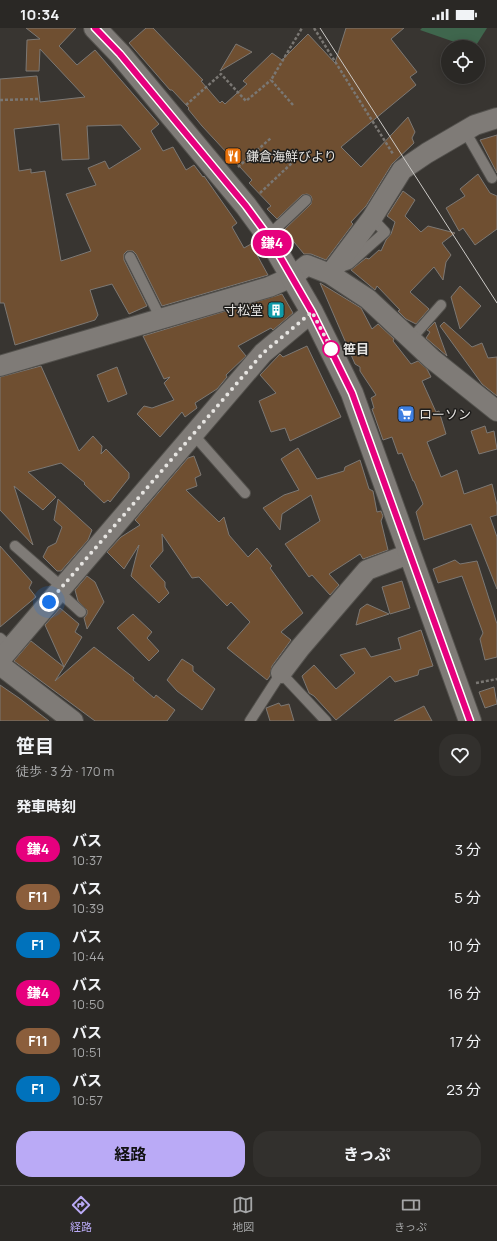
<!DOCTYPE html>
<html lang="ja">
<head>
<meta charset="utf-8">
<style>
	body { margin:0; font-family:Manrope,"Noto Sans JP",sans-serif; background:#32302d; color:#f1f3f6; height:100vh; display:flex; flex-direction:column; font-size:15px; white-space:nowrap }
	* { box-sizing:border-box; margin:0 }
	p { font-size:13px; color:#a5a6a7 }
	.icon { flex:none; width:22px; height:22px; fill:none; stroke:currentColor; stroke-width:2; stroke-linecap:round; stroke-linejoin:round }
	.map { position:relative; height:693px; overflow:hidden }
	.sheet { display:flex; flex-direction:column; background:#2a2825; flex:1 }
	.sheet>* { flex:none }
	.badge { padding:0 8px; border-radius:13px; font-size:14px; line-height:26px }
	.controls { position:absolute; left:441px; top:12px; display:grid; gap:8px }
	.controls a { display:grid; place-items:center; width:44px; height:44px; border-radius:50%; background:#2a2825; box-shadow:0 2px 10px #0003,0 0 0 1px #464442; font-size:20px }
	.you { position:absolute; width:20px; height:20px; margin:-10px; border:3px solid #fff; border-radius:50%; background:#1a73e8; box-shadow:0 0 0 6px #1a73e833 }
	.map>.badge { position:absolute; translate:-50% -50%; box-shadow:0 0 0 2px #fff }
	h2 { padding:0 16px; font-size:15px; line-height:36px }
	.round { display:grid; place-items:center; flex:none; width:42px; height:42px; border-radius:16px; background:#32302d }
	.head { display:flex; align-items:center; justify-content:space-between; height:68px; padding:0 16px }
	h1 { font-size:19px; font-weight:700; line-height:30px }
	.button { display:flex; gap:8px; margin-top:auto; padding:8px 16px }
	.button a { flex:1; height:46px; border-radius:16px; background:#baaaf6; color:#111; font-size:16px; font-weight:700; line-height:46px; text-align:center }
	.button a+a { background:#32302d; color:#f1f3f6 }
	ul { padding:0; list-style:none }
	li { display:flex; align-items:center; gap:12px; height:48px; padding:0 16px }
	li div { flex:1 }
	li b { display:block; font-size:15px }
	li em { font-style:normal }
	li .badge { min-width:44px; font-weight:700; text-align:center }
	.status { display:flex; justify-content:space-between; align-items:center; height:28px; padding:0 20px; background:#2a2825; direction:ltr }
	.status svg { height:11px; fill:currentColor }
	.menu { display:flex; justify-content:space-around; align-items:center; height:56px; border-top:1px solid #464442; background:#2a2825; font-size:11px; color:#a5a6a7 }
	.menu a { display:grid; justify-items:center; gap:2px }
	.menu .selected { color:#baaaf6 }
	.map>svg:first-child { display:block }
	.forest { fill:#3f664d }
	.building { fill:#6f4f31; stroke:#7c7874; fill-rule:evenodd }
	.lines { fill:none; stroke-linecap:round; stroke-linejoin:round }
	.service-casing { stroke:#53514d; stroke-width:12 }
	.minor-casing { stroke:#53514d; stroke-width:22 }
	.secondary-casing { stroke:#53514d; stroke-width:24 }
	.path { stroke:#7a7773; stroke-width:2.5; stroke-dasharray:3 2; stroke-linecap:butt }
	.service { stroke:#7f7b77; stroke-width:10 }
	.minor { stroke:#7f7b77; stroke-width:20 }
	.secondary { stroke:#7f7b77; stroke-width:22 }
	.tram { stroke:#cccac7; stroke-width:1 }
	.line-casing { stroke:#fff; stroke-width:9 }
	.line { stroke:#e6007e; stroke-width:6 }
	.walk { stroke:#e6e4e1; stroke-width:4; stroke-dasharray:0 7.2 }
	.stop-dot { fill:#fff; stroke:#e6007e; stroke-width:2 }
	.labels { text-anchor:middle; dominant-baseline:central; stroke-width:3; stroke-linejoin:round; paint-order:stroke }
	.poi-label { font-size:13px; fill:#e6e4e1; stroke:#1e1d1b; text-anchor:start }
	.stop-label { font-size:13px; font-weight:bold; fill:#e6e4e1; stroke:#1e1d1b; text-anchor:start }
</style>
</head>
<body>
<div class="status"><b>10:34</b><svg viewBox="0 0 49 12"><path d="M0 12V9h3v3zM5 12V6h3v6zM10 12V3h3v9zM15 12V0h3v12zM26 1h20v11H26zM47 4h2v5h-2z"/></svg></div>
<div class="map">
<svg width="497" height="693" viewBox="0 0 497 693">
	<rect width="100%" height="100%" fill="#383531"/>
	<!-- forest -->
	<path class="forest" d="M422,0h65l-12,19h-6l-49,-17z"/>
	<!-- building -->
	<path class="building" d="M26,0h50l-17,18 18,19 18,-15 64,74 -8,7 12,20 10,-4 13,23 8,-5 9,12 1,-1 33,47 -5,4 12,21 7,-4 17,31 -106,31 -26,-52 -3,-3h-6l-3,3v6l23,46 -18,8 -17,-30 -22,6 8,25 -3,5 -80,25 -11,-42h-4v-224l37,-3 3,26 45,-5 -45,-48 -1,22h-13l1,-31 13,-1zM59,96l3,36 27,-1 -2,-33 34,-1 20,24 -32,20 -4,-8 -17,7 8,17 -30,9 25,57 -30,10 -16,-90 -14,2v-4l-12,2 -5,-42z
		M146,0h7l50,52 -2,1 19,22 2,-2 3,3 22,-20 -4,-3 29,-28 10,7 26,-26 27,29 11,-35h58l-13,11 26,33 -7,5 6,8 -75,62 20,20 47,-50 7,15 -3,6 2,5 -22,21 -26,42 -15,16 2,2 -27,36 -15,-6h-7l-20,-24 27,-26 1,-5 -1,-3 -4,-2 -5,1 -25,24 -10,-10 4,-3 -22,-23 3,-3 -50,-54 -14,-17 1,-1 -17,-18h-2l-41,-47z
		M236,16l16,8 -32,19z
		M497,107v38l-17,-33z
		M478,146l12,19 7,3v33l-22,16 -12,-17 -4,3 -13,-23 19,-12 -5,-7z
		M403,163l12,9 -10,16 16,16 7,-6 27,7 -13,10 9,12 -5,7 -3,18 -9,-13 -24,25 19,17 -13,15 -10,-5 -8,-8 2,-1 -23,-24 -2,4 -24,-20 15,-12 3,1 10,-9 2,1 5,-11 5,-6 4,-12 -8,-6z
		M320,255l41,25 11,21 6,-5 16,15 -1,2 18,23 7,-3 9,8 4,8 -9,4 14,31 3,-1 7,23 -19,8 14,35 16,-7 7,24 28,-10 5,21v10l-7,2 7,20v52l-26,-65 -47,16 -8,-28 7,-8 -9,-23h-1l-11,-28 -4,1 -6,-17 -9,3 -11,-31 2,-1 -3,-10 5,-3 -16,-24v-4l-5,-3z
		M460,258l21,20 -21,23 -9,-32z
		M282,266l11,19 -20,17 -2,-2 -33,18 8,10 -20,19 1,2 -10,12 -22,14 2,5 -12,9 -3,-5 -22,25 -23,-23 7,-8 8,2 22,-8 -10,-17 6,-6 -6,2 -21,-43z
		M435,294l5,15 7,19 -21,-18 4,-6 -3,-2z
		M444,294l28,25 10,-4 6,15 9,-1v39l-15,-12 -42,-58z
		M307,318l34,71 -51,24 -5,-13 -14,4 -12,-31 17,-8 -16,-18 20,-21 3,3z
		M41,338l38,85 14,-15 9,10 -1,8 5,-5 23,24v5l-19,24 -2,-2 -4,3 -20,-19 1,-1 -24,-20 -33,9 28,25 -13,13 -29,-24 19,59 -33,-35v-133z
		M117,339l10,27 -19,8 -11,-27z
		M485,398l2,7 7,-2 3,18 -18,5 -8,-23z
		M298,420l19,31 27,-8 1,-4 15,-7 9,29 4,2 4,21 4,-1 2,5 -2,5 7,29 -25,9 -3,-5 -31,20 10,11 -9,10 -18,-20 -3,2 -24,-33 35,-23 -9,-26 -29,19 -2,16 -17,-22 21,-13 15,-5 -18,-31z
		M194,428l7,19 -6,3 2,8 -11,4 33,32 5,-5 5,18 19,22 9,-9 15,18 -2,2 33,45 -22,19 10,8 -19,26 -2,10 -3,4 -40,-32 23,-26 -19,-20 -4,4 -28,-29 -7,1 -30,-44 1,17 -13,15 15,16v5l4,6 -10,10 -28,-27 8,-31 -15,24 -17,-17 14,-15 19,-12 -5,-5 53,-62z
		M58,471l34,31 -4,10 -27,31h-4l-14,-14 5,-10 8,-4 6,-16 -8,-7z
		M0,518l32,36 -3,6 7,9 -36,30z
		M455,532l5,4 17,-3 20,63v33l-12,3 -5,-21 3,-6 -21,-57 -24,7 -5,-14z
		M87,548l8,6 9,20 -17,27 -3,-11 3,-4v-4l-9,-9 -3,-11z
		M402,553l8,27 -20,6 -8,-27z
		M367,576l22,10 -33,11 4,-16z
		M60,580l19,16 -4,8 7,5 -18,30 -19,-42z
		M133,586l19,18 -5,6 12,13 -10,10 -32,-33z
		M421,602l12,36 -14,4 -1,5 -23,7 -5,-6 -54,44 -22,-24 -5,-3 -7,-17 12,-11 22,24 19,-16 -15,-18 25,-7 6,9 30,-8 -3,-11z
		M31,613l33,26 -9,14 39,-34 40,31 -1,2 21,18 2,-3 19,15 -8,11h-72l-81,-60z
		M182,631l11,7v5l22,18 -13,21 -25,-19 -10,-11z
		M0,657l19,13 30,23h-49z
		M494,659l3,17 -12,4 -6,-16z
		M279,675l2,3 8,-2 5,17h-24l-4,-13z
		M424,678l8,15h-38z"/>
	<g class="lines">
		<!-- service casing -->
		<g class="service-casing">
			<path id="service" d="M465,103l27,47
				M268,208l38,-36
				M130,229l31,62
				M340,239l9,-3 36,-32 -13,-14
				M411,311l30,-34
				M193,406l52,59
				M15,518l47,41
				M58,563l23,21
				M0,610l10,9
				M250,693l31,-48 45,48"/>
		</g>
		<!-- minor casing -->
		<g class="minor-casing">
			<path id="minor" d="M330,246l42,-56 30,-48 25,-17 48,-28 22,-7
				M0,338l269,-79 23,-10 15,-12 23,9 38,25 64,60 65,52
				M0,632l263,-307 49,-41
				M0,637l73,56
				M281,645l19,-25 67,-78 42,-16"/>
		</g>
		<!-- secondary casing -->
		<g class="secondary-casing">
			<path id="secondary" d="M95,0l25,26 126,152 22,30 44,76 40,81 118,328"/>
		</g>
		<!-- path -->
		<path class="path" d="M314,0l79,126
			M0,72l39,-1
			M186,77l35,-31 25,27 25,-21
			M293,77l-22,-25 31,-52
			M238,139l33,-29
			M260,165l33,-31
			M476,655l21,-4"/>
		<!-- service -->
		<use href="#service" class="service"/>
		<!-- minor -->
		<use href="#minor" class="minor"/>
		<!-- secondary -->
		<use href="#secondary" class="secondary"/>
		<!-- tram -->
		<path class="tram" d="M320,0l177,275"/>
	</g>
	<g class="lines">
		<!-- line casing -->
		<g class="line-casing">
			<path id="line" d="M95,0l25,26 126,152 22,30 44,76 40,81 118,328"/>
		</g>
		<!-- line -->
		<use href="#line" class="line"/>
		<!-- walk -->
		<path class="walk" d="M49,574l214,-249 49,-41 21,40 -2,-3"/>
	</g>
	<!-- icons -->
	<defs>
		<g id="restaurant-square" transform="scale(0.9)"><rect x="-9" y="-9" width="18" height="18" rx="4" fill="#e8710a" stroke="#1e1d1b"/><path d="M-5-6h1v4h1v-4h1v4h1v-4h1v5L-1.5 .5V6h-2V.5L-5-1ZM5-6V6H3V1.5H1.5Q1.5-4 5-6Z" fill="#fff"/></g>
		<g id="building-square" transform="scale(0.9)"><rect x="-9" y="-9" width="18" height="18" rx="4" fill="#0f9aa8" stroke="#1e1d1b"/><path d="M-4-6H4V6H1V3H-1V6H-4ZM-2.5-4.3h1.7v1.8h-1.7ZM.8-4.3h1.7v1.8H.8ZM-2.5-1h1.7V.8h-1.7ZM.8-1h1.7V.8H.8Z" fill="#fff"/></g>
		<g id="supermarket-square" transform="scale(0.9)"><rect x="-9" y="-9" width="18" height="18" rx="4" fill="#3f7fe0" stroke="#1e1d1b"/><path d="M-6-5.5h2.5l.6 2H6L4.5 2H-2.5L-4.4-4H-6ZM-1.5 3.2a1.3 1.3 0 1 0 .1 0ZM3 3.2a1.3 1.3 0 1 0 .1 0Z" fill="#fff"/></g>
	</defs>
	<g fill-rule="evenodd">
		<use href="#restaurant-square" x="233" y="128"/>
		<use href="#building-square" x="276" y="282"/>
		<use href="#supermarket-square" x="406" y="386"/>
	</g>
	<!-- markers -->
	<circle class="stop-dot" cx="331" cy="321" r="8"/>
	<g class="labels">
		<!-- poi labels -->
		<g class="poi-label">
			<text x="246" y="128">鎌倉海鮮びより</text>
			<text x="263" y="282" text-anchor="end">寸松堂</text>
			<text x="419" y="386">ローソン</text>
		</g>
		<!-- stop labels -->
		<g class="stop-label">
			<text x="343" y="321">笹目</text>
		</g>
	</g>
</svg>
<div class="controls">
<a><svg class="icon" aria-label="locate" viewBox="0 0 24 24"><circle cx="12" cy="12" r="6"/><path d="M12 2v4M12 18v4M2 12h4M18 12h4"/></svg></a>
</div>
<div class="you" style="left:49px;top:574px"></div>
<b class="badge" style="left:272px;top:215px;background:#e6007e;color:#fff">鎌4</b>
</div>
<section class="sheet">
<div class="head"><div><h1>笹目</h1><p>徒歩 · 3 分 · 170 m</p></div><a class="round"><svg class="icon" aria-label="heart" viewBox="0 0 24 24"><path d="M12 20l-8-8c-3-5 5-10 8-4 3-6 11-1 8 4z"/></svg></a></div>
<h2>発車時刻</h2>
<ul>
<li><span class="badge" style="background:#e6007e;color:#fff">鎌4</span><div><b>バス</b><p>10:37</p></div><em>3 分</em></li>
<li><span class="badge" style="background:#8b5e3c;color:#fff">F11</span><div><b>バス</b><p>10:39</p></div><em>5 分</em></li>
<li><span class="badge" style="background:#0072bc;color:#fff">F1</span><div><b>バス</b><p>10:44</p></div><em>10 分</em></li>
<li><span class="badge" style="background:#e6007e;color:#fff">鎌4</span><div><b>バス</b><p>10:50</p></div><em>16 分</em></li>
<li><span class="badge" style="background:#8b5e3c;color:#fff">F11</span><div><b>バス</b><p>10:51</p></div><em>17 分</em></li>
<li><span class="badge" style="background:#0072bc;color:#fff">F1</span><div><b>バス</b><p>10:57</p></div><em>23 分</em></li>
</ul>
<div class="button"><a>経路</a><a>きっぷ</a></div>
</section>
<nav class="menu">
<a class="selected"><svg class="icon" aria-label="directions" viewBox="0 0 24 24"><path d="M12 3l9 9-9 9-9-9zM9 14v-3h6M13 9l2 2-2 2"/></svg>経路</a>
<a><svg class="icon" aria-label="map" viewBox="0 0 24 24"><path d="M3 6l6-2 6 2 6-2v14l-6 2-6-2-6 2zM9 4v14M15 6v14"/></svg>地図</a>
<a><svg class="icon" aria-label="tickets" viewBox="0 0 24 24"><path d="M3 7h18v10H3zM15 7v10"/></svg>きっぷ</a>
</nav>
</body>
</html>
